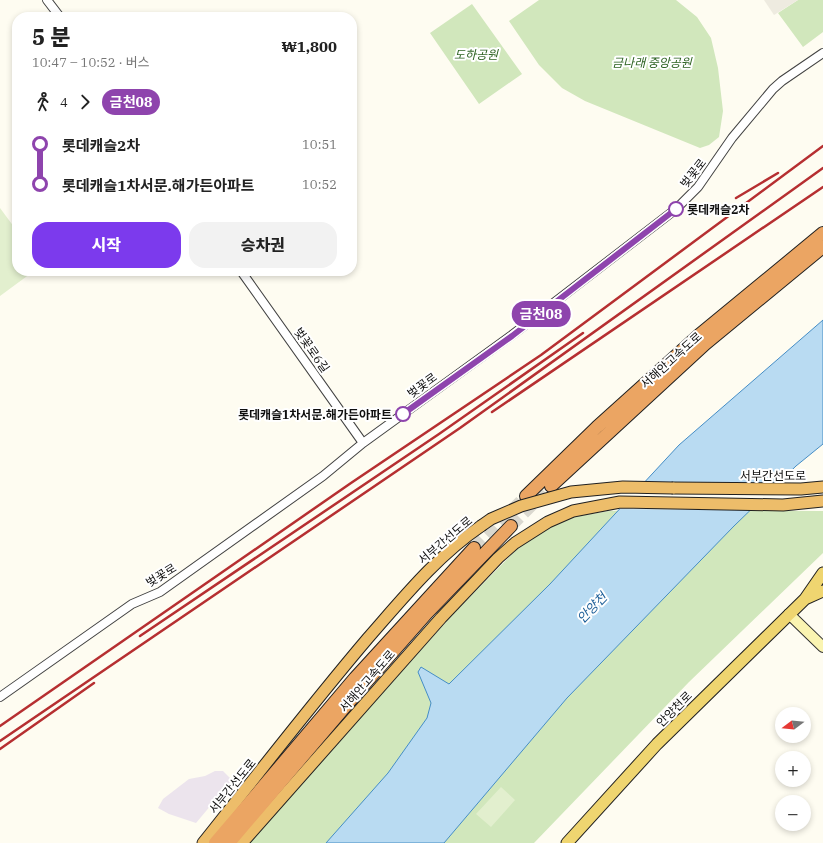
<!DOCTYPE html>
<html lang="ko">
<head>
<meta charset="utf-8">
<style>
	body { margin:0; font-family:"IBM Plex Serif","Noto Sans KR",serif; background:#f2f2f2; color:#222; height:100vh; display:flex; flex-direction:column; font-size:15px; white-space:nowrap }
	* { box-sizing:border-box; margin:0 }
	p { font-size:13px; color:#767676 }
	.icon { flex:none; width:22px; height:22px; fill:none; stroke:currentColor; stroke-width:2; stroke-linecap:round; stroke-linejoin:round }
	.map { position:relative; flex:1; overflow:hidden }
	.side { position:absolute; left:12px; top:12px; width:345px; height:264px; display:flex; flex-direction:column; background:#fff; border-radius:16px; box-shadow:0 2px 6px #0003 }
	.side>* { flex:none }
	.badge { padding:0 8px; border-radius:13px; font-size:14px; line-height:26px }
	.needle { width:26px; rotate:254deg }
	.controls { position:absolute; left:775px; top:707px; display:grid; gap:8px }
	.controls a { display:grid; place-items:center; width:36px; height:36px; border-radius:50%; background:#fff; box-shadow:0 2px 6px #0003; font-size:20px }
	.map>.badge { position:absolute; translate:-50% -50%; box-shadow:0 0 0 2px #fff }
	.legs { display:flex; align-items:center; gap:6px; height:44px; padding:0 20px; font-size:13px }
	.legs p { margin-inline-start:auto }
	.summary { display:flex; align-items:center; justify-content:space-between; height:68px; padding:0 20px }
	h1 { font-size:22px; font-weight:800; line-height:30px }
	.action { display:flex; gap:8px; margin-top:auto; padding:8px 20px }
	.action a { flex:1; height:46px; border-radius:16px; background:#7c3aed; color:#fff; font-size:16px; font-weight:800; line-height:46px; text-align:center }
	.action a+a { background:#f2f2f2; color:#222 }
	ul { padding:0 20px; list-style:none }
	li { display:flex; align-items:center; gap:14px; height:40px; font-size:15px }
	li i { display:grid; place-items:center; width:6px; height:100%; margin:0 5px; background:currentColor }
	li i::after { content:''; width:10px; height:10px; margin:-5px; border:3px solid; border-radius:50%; background:#fff }
	li p { margin-inline-start:auto }
	li:first-child i { background:linear-gradient(#0000 50%,currentColor 0) }
	li:last-child i { background:linear-gradient(currentColor 50%,#0000 0) }
	.map>svg:first-child { display:block }
	.industrial { fill:#ece4ed }
	.green { fill:#d1e7bc }
	.pitch { fill:#e2efce }
	.plaza { fill:#eeebe0 }
	.water { fill:#b9dbf2; stroke:#458dc5 }
	.pier { fill:#fefcf1 }
	.lines { fill:none; stroke-linecap:round; stroke-linejoin:round }
	.motorway-tunnel { stroke:#dad8cf; stroke-width:12; stroke-dasharray:12 6; stroke-linecap:butt }
	.tertiary-casing { stroke:#424242; stroke-width:10 }
	.secondary-casing { stroke:#313131; stroke-width:12 }
	.primary-casing { stroke:#202020; stroke-width:13 }
	.trunk-casing { stroke:#202020; stroke-width:13 }
	.motorway-casing { stroke:#202020; stroke-width:14 }
	.tertiary { stroke:#fff; stroke-width:8 }
	.secondary { stroke:#faf4b1; stroke-width:10 }
	.primary { stroke:#efd570; stroke-width:11 }
	.trunk { stroke:#edbd6a; stroke-width:11 }
	.motorway { stroke:#eba563; stroke-width:12 }
	.rail { stroke:#b62f31; stroke-width:2.5 }
	.trunk-bridge-casing { stroke:#202020; stroke-width:13; stroke-linecap:butt }
	.trunk-bridge { stroke:#edbd6a; stroke-width:11 }
	.line-1-casing { stroke:#fff; stroke-width:9 }
	.line-1 { stroke:#8e44ad; stroke-width:6 }
	.stop-1-dot { fill:#fff; stroke:#8e44ad; stroke-width:2 }
	.labels { text-anchor:middle; dominant-baseline:central; stroke-width:4; stroke-linejoin:round; paint-order:stroke }
	.park-label { font-size:12px; font-style:italic; fill:#2e6323; stroke:#fff }
	.street-label { font-size:12px; fill:#0f0f0f; stroke:#fff }
	.stop-label { font-size:12px; font-weight:bold; fill:#0f0f0f; stroke:#fff; text-anchor:start }
	.water-label { font-size:13px; font-style:italic; fill:#1f6099; stroke:#fff }
</style>
</head>
<body>
<div class="map">
<svg width="823" height="843" viewBox="0 0 823 843">
	<rect width="100%" height="100%" fill="#fefcf1"/>
	<!-- industrial -->
	<path class="industrial" d="M215,771h8l9,9 -36,43 -27,-9 -11,-6 5,-9 26,-20 16,-3z"/>
	<!-- green -->
	<path class="green" d="M539,0h137l21,17 14,21 7,30 5,43 -4,26 -10,8 -9,3 -115,-47 -23,-13 -23,-23 -30,-44z
		M798,0h25v32l-20,15 -25,-34z
		M472,4l50,70 -43,30 -49,-71z
		M641,510l182,1v42l-134,129 -155,161h-287l209,-232 67,-68 24,-16 26,-10 36,-6z"/>
	<!-- pitch -->
	<path class="pitch" d="M0,208l17,23v40h17l-34,25z
		M501,787l14,13 -24,27 -15,-13z"/>
	<!-- plaza -->
	<path class="plaza" d="M764,0h34l-24,15z"/>
	<!-- water -->
	<path class="water" d="M823,320v124l-27,22 -62,60 -167,172 -123,145h-118l62,-70 39,-55 4,-15 -13,-31 3,-5 28,17 101,-100 129,-139z"/>
	<!-- pier -->
	<path class="pier" d="M642,482l139,1 -27,27 -137,-1z"/>
	<g class="lines">
		<!-- motorway-tunnel -->
		<path class="motorway-tunnel" d="M511,526l40,-40
			M474,548l52,-52"/>
		<!-- tertiary casing -->
		<g class="tertiary-casing">
			<path id="tertiary" d="M47,0l13,17
				M241,271l122,172
				M0,697l132,-93 28,-12 163,-116 40,-33 149,-108 164,-126 22,-22 34,-49 41,-49 9,-8 41,-28"/>
		</g>
		<!-- secondary casing -->
		<g class="secondary-casing">
			<path id="secondary" d="M789,614l34,33"/>
		</g>
		<!-- primary casing -->
		<g class="primary-casing">
			<path id="primary" d="M805,599l18,-8
				M567,843l90,-99 148,-145 18,-26"/>
		</g>
		<!-- trunk casing -->
		<g class="trunk-casing">
			<path id="trunk" d="M673,488l128,1 22,-2
				M203,843c55,-69 108,-138 165,-205 36,-41 68,-81 113,-112
				M242,843l199,-225 57,-60 17,-15 33,-21 25,-11 47,-9 163,3 40,-4"/>
		</g>
		<!-- motorway casing -->
		<g class="motorway-casing">
			<path id="motorway" d="M551,486l154,-142 118,-97
				M526,496l71,-69 101,-91 125,-103
				M215,843l140,-165 119,-130
				M229,843l132,-155 66,-75 84,-87"/>
		</g>
		<!-- tertiary -->
		<use href="#tertiary" class="tertiary"/>
		<!-- secondary -->
		<use href="#secondary" class="secondary"/>
		<!-- primary -->
		<use href="#primary" class="primary"/>
		<!-- trunk -->
		<use href="#trunk" class="trunk"/>
		<!-- motorway -->
		<use href="#motorway" class="motorway"/>
		<!-- rail -->
		<path class="rail" d="M736,198l42,-25
			M492,412l331,-225
			M140,636l299,-202 144,-101
			M0,726l351,-243 190,-128 282,-209
			M0,741l460,-313 363,-260
			M0,749l94,-66"/>
		<!-- trunk-bridge casing -->
		<g class="trunk-bridge-casing">
			<path id="trunk-bridge" d="M481,526l10,-7 30,-13 50,-14 52,-5 50,1"/>
		</g>
		<!-- trunk-bridge -->
		<use href="#trunk-bridge" class="trunk-bridge"/>
	</g>
	<g class="lines">
		<!-- line-1 casing -->
		<g class="line-1-casing">
			<path id="line-1" d="M403,414l109,-78 164,-127"/>
		</g>
		<!-- line-1 -->
		<use href="#line-1" class="line-1"/>
	</g>
	<!-- markers -->
	<g class="stop-1-dot">
		<circle cx="676" cy="209" r="7"/>
		<circle cx="403" cy="414" r="7"/>
	</g>
	<g class="labels">
		<!-- park labels -->
		<g class="park-label">
			<text x="476" y="54">도하공원</text>
			<text x="652" y="62">금나래 중앙공원</text>
		</g>
		<!-- street labels -->
		<g class="street-label">
			<text transform="translate(693 173) rotate(-52)">벚꽃로</text>
			<text transform="translate(312 350) rotate(55)">벚꽃로6길</text>
			<text transform="translate(671 360) rotate(-42)">서해안고속도로</text>
			<text transform="translate(422 385) rotate(-36)">벚꽃로</text>
			<text x="773" y="475">서부간선도로</text>
			<text transform="translate(445 540) rotate(-40)">서부간선도로</text>
			<text transform="translate(161 575) rotate(-32)">벚꽃로</text>
			<text transform="translate(367 681) rotate(-49)">서해안고속도로</text>
			<text transform="translate(674 709) rotate(-45)">안양천로</text>
			<text transform="translate(232 786) rotate(-51)">서부간선도로</text>
		</g>
		<!-- stop labels -->
		<g class="stop-label">
			<text x="687" y="209">롯데캐슬2차</text>
			<text x="392" y="414" text-anchor="end">롯데캐슬1차서문.해가든아파트</text>
		</g>
		<!-- water labels -->
		<g class="water-label">
			<text transform="translate(592 608) rotate(-46)">안양천</text>
		</g>
	</g>
</svg>
<div class="controls">
<a><svg class="needle" viewBox="-14 -14 28 28"><path d="M0-13l5 13h-10z" fill="#e53935"/><path d="M0 13l5-13h-10z" fill="#767676"/></svg></a>
<a>+</a>
<a>−</a>
</div>
<b class="badge" style="left:541px;top:314px;background:#8e44ad;color:#fff">금천08</b>
<section class="side">
<div class="summary"><div><h1>5 분</h1><p>10:47 – 10:52 · 버스</p></div><b>₩1,800</b></div>
<div class="legs"><svg class="icon" aria-label="walk" viewBox="0 0 24 24"><circle cx="13" cy="4" r="2"/><path d="M13 8l-2 6 4 7M11 14l-3 7M7 12l3-4h3l4 4"/></svg>4<svg class="icon" aria-label="forward" viewBox="0 0 24 24"><path d="M9 5l7 7-7 7"/></svg><b class="badge" style="background:#8e44ad;color:#fff">금천08</b></div>
<ul>
<li><i style="color:#8e44ad"></i><b>롯데캐슬2차</b><p>10:51</p></li>
<li><i style="color:#8e44ad"></i><b>롯데캐슬1차서문.해가든아파트</b><p>10:52</p></li>
</ul>
<div class="action"><a>시작</a><a>승차권</a></div>
</section>
</div>
</body>
</html>
